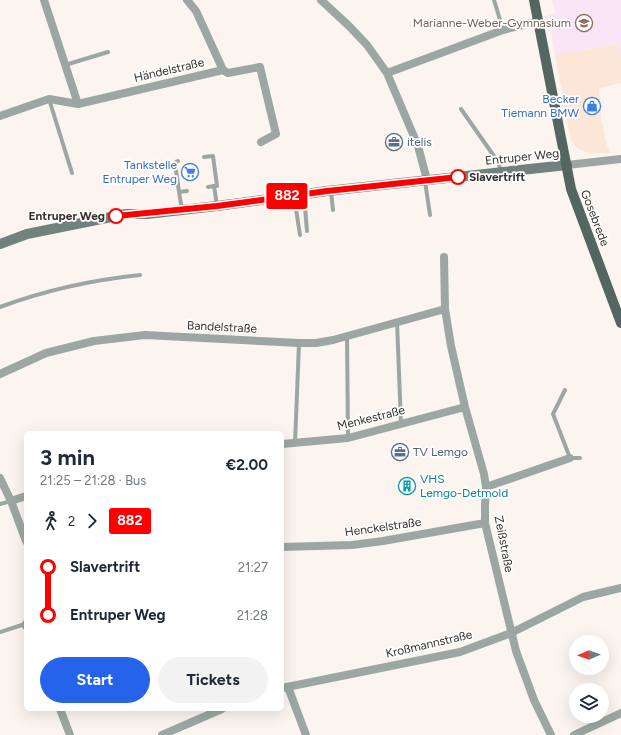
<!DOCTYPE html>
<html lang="en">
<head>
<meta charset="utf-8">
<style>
	body { margin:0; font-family:Figtree,sans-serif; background:#f2f2f3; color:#1f2937; height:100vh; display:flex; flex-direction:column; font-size:15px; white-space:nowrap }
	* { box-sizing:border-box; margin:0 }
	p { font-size:13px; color:#747a83 }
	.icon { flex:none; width:22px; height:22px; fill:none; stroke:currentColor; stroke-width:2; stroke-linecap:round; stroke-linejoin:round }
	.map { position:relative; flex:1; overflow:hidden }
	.panel { position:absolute; left:24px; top:431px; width:260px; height:280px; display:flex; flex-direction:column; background:#fff; border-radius:6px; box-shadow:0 4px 16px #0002 }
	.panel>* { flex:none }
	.badge { padding:0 8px; border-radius:3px; font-size:14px; line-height:26px }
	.needle { width:26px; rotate:268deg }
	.buttons { position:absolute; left:569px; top:635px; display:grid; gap:8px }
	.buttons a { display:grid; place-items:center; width:40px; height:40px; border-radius:50%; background:#fff; box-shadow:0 4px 16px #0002; font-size:20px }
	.map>.badge { position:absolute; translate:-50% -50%; box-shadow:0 0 0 2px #fff }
	.legs { display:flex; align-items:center; gap:6px; height:44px; padding:0 16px; font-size:13px }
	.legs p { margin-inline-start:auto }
	.overview { display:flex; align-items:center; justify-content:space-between; height:68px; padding:0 16px }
	h1 { font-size:22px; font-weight:700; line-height:30px }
	.primary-button { display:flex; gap:8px; margin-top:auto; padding:8px 16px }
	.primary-button a { flex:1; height:46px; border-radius:24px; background:#2563eb; color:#fff; font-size:16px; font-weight:700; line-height:46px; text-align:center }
	.primary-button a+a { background:#f2f2f3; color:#1f2937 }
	ul { padding:0 16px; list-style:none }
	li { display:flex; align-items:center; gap:14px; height:48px; font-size:15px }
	li i { display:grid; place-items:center; width:6px; height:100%; margin:0 5px; background:currentColor }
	li i::after { content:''; width:10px; height:10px; margin:-5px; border:3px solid; border-radius:50%; background:#fff }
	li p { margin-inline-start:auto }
	li:first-child i { background:linear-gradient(#0000 50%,currentColor 0) }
	li:last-child i { background:linear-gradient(currentColor 50%,#0000 0) }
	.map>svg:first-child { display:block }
	.built { fill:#fbe6d7 }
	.education { fill:#f9e5f5 }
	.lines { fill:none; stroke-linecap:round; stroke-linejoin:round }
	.service { stroke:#9ca7a4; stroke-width:4 }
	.minor { stroke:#9ca7a4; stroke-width:8 }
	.secondary { stroke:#71817d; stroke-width:10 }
	.primary { stroke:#536662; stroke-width:10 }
	.line-1-casing { stroke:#fff; stroke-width:9 }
	.line-1 { stroke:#f00; stroke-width:6 }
	.stop-1-dot { fill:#fff; stroke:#f00; stroke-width:2 }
	.labels { text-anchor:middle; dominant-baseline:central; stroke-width:3.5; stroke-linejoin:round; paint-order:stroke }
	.education-label { font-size:12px; fill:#785e54; stroke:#fff; text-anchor:end }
	.street-label { font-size:12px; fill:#37302a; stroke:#fff }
	.shop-label { font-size:12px; fill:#366cbe; stroke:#fff; text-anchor:end }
	.service-label { font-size:12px; fill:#4e5e75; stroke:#fff; text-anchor:start }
	.stop-label { font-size:12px; font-weight:bold; fill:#37302a; stroke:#fff; text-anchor:start }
	.culture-label { font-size:12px; fill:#0d838f; stroke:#fff; text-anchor:start }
</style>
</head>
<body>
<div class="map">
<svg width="621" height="735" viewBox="0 0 621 735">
	<rect width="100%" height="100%" fill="#fcf4ef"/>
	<!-- built -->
	<path class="built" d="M618,44l3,11v28l-22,5 2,29 5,26 4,10h-22l-10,-4 -7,-8 -16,-86z"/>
	<!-- education -->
	<path class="education" d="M552,0h69v55l-4,-11 -62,11 -4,-24 -7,-15 11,-3z"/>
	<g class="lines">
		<!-- service -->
		<path class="service" d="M494,0l9,30
			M65,65l43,-13
			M49,99l23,74
			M461,109l35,50 6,13
			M204,157l9,-1 4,30h-3
			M178,161l-3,2 4,29
			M425,181l5,34
			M208,187l6,-1 3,20
			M331,191l2,19
			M304,195l3,36
			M294,196l6,39
			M182,210l-3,-18 8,-1
			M0,307c46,-17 92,-27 140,-32
			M397,322l4,102
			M347,335l1,103
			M565,390l-12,24 17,44h10
			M295,443l4,-100
			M0,504l11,-3
			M0,632l25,-8"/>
		<!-- minor -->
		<path class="minor" d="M44,0l34,104
			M187,0l9,11 27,59
			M321,0l28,26 18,19 20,28 31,73 9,34
			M387,73l116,-43 36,-9
			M0,116l49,-17 29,5 145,-34 5,3 32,-6 16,67 -15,8
			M567,165l54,-6
			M444,257l1,52 6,37 14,61 19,67 2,13 -1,19v17l31,128 18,49 17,35
			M0,374l46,-21 48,-12 51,-6 154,8h17l17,-3 112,-31
			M282,444l66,-6 117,-31
			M0,478l11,23 15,40
			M486,487l84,-29
			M11,501l15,-5
			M282,547l70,-2 31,-4 102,-18
			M26,624v2
			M288,687l18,48
			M282,688l178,-36 51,-19 72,-36 38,-9
			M60,709l10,26
			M162,735l60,-26
			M574,735l47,-22"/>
		<!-- secondary -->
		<path class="secondary" d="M0,244l27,-10 99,-20h21l70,-8 110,-15 240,-26"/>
		<!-- primary -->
		<path class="primary" d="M534,0l37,189 50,134"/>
	</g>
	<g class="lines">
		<!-- line-1 casing -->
		<g class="line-1-casing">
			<path id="line-1" d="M116,216l101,-10 110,-15 131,-14"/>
		</g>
		<!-- line-1 -->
		<use href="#line-1" class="line-1"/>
	</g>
	<!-- icons -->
	<defs>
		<g id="school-ring" transform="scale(0.9)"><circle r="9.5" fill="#fff" stroke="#8d6e63" stroke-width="1.5"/><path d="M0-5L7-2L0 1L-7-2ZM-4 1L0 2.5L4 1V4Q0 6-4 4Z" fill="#8d6e63"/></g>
		<g id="shop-ring" transform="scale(0.9)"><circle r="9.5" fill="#fff" stroke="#3f7fe0" stroke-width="1.5"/><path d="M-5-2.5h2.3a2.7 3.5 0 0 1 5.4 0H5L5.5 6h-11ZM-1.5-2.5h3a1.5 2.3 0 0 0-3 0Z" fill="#3f7fe0"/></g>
		<g id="office-ring" transform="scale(0.9)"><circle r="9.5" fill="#fff" stroke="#5c6f8a" stroke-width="1.5"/><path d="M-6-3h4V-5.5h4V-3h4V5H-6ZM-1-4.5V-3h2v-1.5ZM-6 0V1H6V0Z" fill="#5c6f8a"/></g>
		<g id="supermarket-ring" transform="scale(0.9)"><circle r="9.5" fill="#fff" stroke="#3f7fe0" stroke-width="1.5"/><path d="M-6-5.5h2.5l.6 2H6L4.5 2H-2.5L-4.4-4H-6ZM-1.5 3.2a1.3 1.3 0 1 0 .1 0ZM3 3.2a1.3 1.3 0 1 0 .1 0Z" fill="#3f7fe0"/></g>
		<g id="building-ring" transform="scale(0.9)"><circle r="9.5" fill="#fff" stroke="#0f9aa8" stroke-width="1.5"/><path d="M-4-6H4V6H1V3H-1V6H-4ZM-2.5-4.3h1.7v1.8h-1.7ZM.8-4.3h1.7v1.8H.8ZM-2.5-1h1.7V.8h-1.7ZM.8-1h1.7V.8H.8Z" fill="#0f9aa8"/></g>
	</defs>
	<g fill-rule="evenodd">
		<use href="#school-ring" x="584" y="23"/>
		<use href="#shop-ring" x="592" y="106"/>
		<use href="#office-ring" x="394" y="142"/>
		<use href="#supermarket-ring" x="190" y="172"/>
		<use href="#office-ring" x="400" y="452"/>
		<use href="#building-ring" x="407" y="486"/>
	</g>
	<!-- markers -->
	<g class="stop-1-dot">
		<circle cx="458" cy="177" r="7"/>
		<circle cx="116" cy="216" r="7"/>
	</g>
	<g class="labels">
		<!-- education labels -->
		<g class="education-label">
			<text x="571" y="23">Marianne-Weber-Gymnasium</text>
		</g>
		<!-- street labels -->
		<g class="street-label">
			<text transform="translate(169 70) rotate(-13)">Händelstraße</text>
			<text transform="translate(522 157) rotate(-6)">Entruper Weg</text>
			<text transform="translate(595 218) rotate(69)">Gosebrede</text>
			<text transform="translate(222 327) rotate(3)">Bandelstraße</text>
			<text transform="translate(371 418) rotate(-14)">Menkestraße</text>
			<text transform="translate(383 527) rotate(-8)">Henckelstraße</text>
			<text transform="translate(504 544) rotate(79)">Zeißstraße</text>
			<text transform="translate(429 644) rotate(-13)">Kroßmannstraße</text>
		</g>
		<!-- shop labels -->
		<g class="shop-label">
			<text x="579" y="99">Becker<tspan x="579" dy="14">Tiemann BMW</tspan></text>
			<text x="177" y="165">Tankstelle<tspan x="177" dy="14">Entruper Weg</tspan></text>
		</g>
		<!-- service labels -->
		<g class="service-label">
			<text x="407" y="142">itelis</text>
			<text x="413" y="452">TV Lemgo</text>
		</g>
		<!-- stop labels -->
		<g class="stop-label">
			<text x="469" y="177">Slavertrift</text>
			<text x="105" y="216" text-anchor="end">Entruper Weg</text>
		</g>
		<!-- culture labels -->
		<g class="culture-label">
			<text x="420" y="479">VHS<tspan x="420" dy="14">Lemgo-Detmold</tspan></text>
		</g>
	</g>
</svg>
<div class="buttons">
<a><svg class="needle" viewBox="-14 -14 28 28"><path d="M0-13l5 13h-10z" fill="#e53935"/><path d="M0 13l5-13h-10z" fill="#747a83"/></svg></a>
<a><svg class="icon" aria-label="layers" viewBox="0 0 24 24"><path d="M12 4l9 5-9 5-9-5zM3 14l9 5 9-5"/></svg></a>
</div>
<b class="badge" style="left:287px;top:196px;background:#f00;color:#fff">882</b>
<section class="panel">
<div class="overview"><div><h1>3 min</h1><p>21:25 – 21:28 · Bus</p></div><b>€2.00</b></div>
<div class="legs"><svg class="icon" aria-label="walk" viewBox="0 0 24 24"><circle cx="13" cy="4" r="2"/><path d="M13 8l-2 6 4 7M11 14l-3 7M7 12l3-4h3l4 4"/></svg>2<svg class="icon" aria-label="forward" viewBox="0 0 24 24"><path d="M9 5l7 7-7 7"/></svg><b class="badge" style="background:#f00;color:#fff">882</b></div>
<ul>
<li><i style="color:#f00"></i><b>Slavertrift</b><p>21:27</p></li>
<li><i style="color:#f00"></i><b>Entruper Weg</b><p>21:28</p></li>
</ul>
<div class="primary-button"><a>Start</a><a>Tickets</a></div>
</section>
</div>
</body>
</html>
